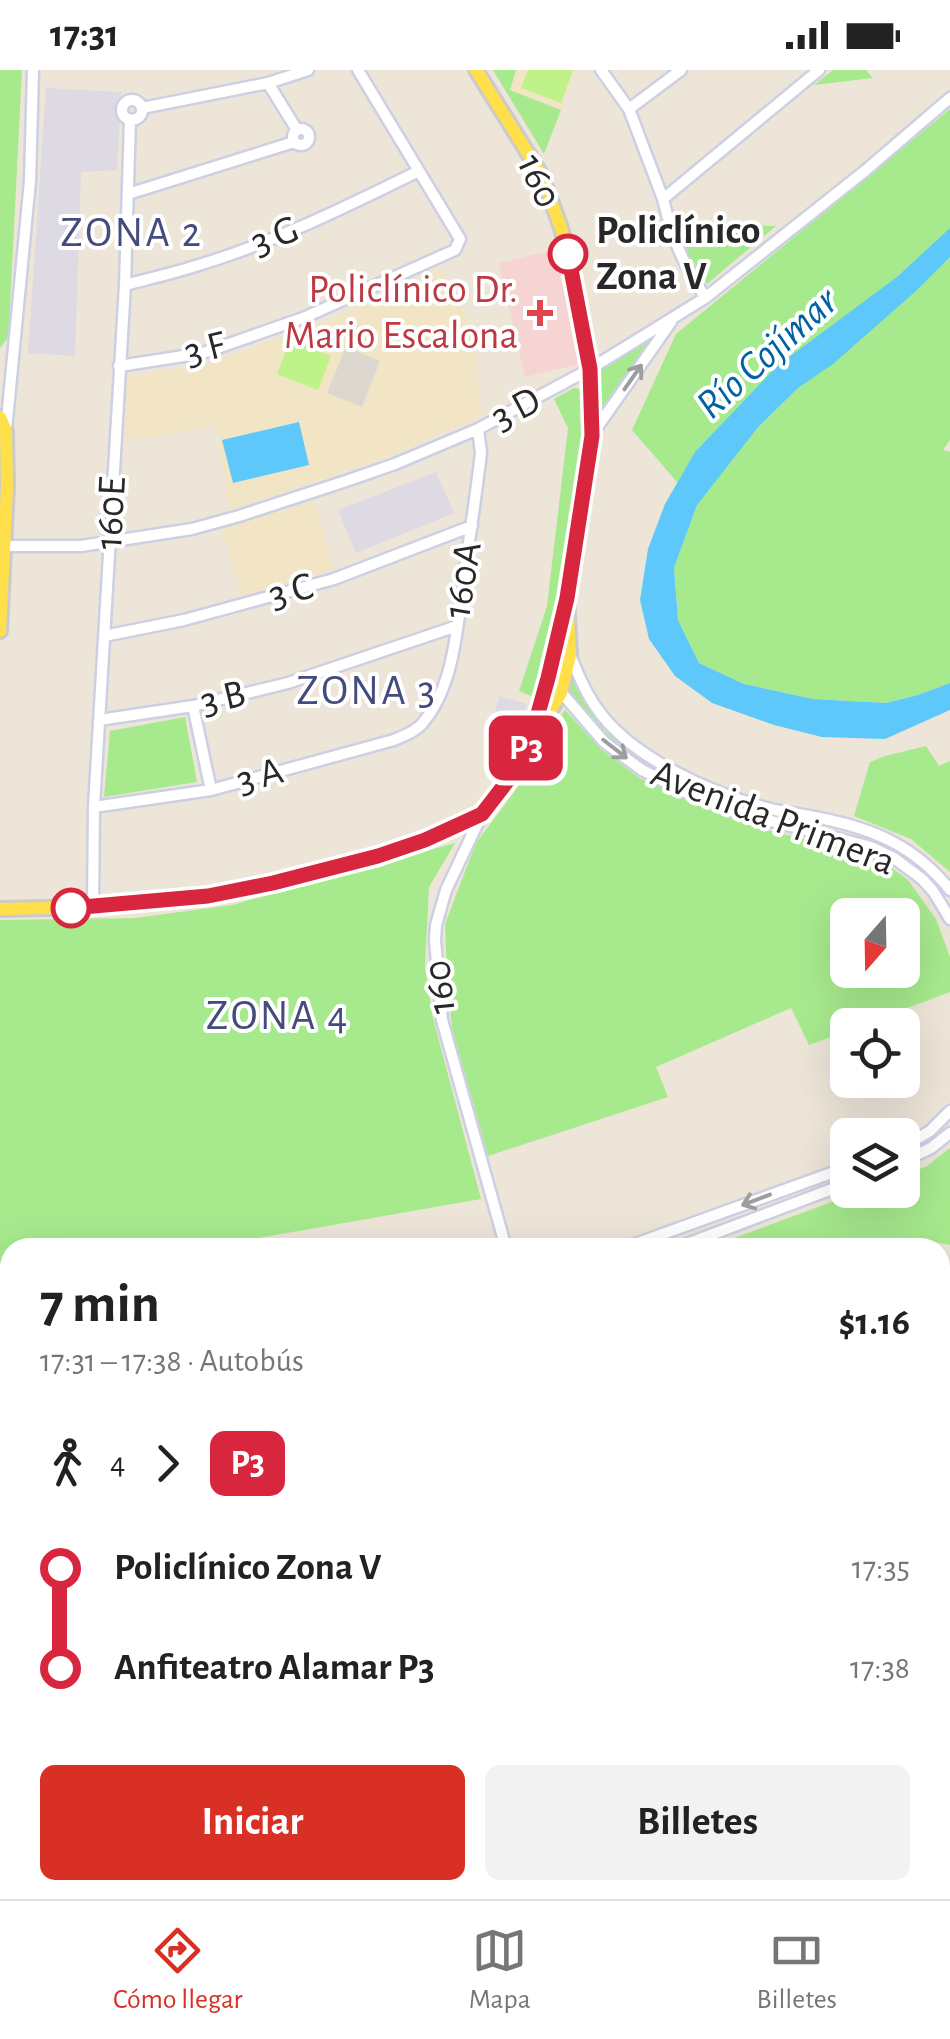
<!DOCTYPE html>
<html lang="es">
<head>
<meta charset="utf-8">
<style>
	body { margin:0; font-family:"Alegreya Sans",sans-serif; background:#f2f2f2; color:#222; height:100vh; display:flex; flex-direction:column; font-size:38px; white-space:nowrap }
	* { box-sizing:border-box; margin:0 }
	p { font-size:32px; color:#767676 }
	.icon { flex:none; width:55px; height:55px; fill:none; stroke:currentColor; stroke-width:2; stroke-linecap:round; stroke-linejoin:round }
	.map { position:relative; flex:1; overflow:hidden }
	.sheet { position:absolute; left:0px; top:1168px; width:950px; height:662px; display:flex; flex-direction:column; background:#fff; border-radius:30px 30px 0 0; box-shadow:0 10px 40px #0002 }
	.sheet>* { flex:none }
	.badge { padding:0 20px; border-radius:15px; font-size:35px; line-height:65px }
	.needle { width:65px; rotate:200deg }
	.controls { position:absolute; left:830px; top:828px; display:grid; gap:20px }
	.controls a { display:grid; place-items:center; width:90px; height:90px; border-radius:15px; background:#fff; box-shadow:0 10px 40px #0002; font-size:50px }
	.map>.badge { position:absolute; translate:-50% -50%; box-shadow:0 0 0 5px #fff }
	.legs { display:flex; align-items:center; gap:15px; height:110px; padding:0 40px; font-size:32px }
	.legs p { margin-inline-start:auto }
	.head { display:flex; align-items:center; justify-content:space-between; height:170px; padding:0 40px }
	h1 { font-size:55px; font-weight:700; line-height:75px }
	.primary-button { display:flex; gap:20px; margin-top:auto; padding:20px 40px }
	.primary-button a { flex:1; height:115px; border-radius:15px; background:#d93025; color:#fff; font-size:40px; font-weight:700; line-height:115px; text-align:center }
	.primary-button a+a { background:#f2f2f2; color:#222 }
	ul { padding:0 40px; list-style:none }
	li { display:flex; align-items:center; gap:35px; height:100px; font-size:38px }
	li i { display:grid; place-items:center; width:15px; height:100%; margin:0 12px; background:currentColor }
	li i::after { content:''; width:25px; height:25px; margin:-12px; border:8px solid; border-radius:50%; background:#fff }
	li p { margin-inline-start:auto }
	li:first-child i { background:linear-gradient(#0000 50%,currentColor 0) }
	li:last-child i { background:linear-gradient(currentColor 50%,#0000 0) }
	.status { display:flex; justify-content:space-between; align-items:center; height:70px; padding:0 50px; background:#fff; direction:ltr }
	.status svg { height:28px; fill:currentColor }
	.menu { display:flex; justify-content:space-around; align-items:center; height:140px; border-top:2px solid #e0e0e0; background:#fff; font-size:28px; color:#767676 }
	.menu a { display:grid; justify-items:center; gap:5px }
	.menu .selected { color:#d93025 }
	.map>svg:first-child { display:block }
	.industrial { fill:#dddae4 }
	.education { fill:#f1e5c5 }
	.medical { fill:#f5d4d3 }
	.green { fill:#a7ea8e; fill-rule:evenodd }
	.pitch { fill:#bff288 }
	.plaza { fill:#dcd8cf }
	.water { fill:#5ec8fb }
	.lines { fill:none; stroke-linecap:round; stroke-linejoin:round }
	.minor-casing { stroke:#cdd0e3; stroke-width:15 }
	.major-casing { stroke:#cbcbcb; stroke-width:18 }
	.minor { stroke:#fff; stroke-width:10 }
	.major { stroke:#ffe04a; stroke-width:12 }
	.oneway { stroke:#9e9e9e }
	.line-1-casing { stroke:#fff; stroke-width:22 }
	.line-1 { stroke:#d7263d; stroke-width:15 }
	.stop-1-dot { fill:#fff; stroke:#d7263d; stroke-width:5 }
	.health-dot { fill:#e0444e; stroke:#fff; stroke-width:4 }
	.labels { text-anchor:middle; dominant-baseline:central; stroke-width:8; stroke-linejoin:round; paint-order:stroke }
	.street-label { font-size:40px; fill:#282828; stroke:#fff }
	.stop-label { font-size:40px; font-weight:bold; fill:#282828; stroke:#fff; text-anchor:start }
	.health-label { font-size:40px; fill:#be3a42; stroke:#fff; text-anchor:end }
	.neighbourhood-label { font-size:42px; letter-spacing:2.5px; fill:#444b7d; stroke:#fff }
	.water-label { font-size:42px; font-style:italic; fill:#0062a4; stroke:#fff }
</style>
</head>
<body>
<div class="status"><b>17:31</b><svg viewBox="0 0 49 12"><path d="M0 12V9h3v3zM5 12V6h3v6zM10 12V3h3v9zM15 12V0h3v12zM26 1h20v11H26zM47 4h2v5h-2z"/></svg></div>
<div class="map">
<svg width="950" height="1829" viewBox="0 0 950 1829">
	<rect width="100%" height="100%" fill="#ede5d8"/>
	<!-- industrial -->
	<path class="industrial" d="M46,18l75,4 -4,78 -36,2 -6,184 -47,-3z
		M436,402l18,41 -98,40 -18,-43z
		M499,626l28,8 -6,20 -27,-8z"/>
	<!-- education -->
	<path class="education" d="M516,0h59l-14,40 -52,-20z
		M441,197l34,68 6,81 -110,47 -141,47 -13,-84 -92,15 2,-64 81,-14 121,-43z
		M314,431l20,68 -92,27 -21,-69z"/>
	<!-- medical -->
	<path class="medical" d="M557,179l22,115 -54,13 -26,-114z"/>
	<!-- green -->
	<path class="green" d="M0,0h22l-13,257 -2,12 -7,9z
		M493,0h23l-6,20 51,20 -17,44z
		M833,0h33l7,8 -59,7z
		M950,39v331l-7,10 7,2v231l-32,12 -32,8 -73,-4 -69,-15 -45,-21 -21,-43 -4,-52 23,-63 -65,-75 44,-96z
		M678,155l98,1 -69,58 -22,-35z
		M658,263l-61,87 -1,-51z
		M574,318l7,1 2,47 -26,168 -21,94 -17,-7 28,-85 21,-178 -14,-29z
		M570,602l8,19 26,39 36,29 -3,4 -37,-31 -33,-39z
		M565,640l37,40 39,29 121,50 113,26 33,25 28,39 14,38v35l-88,33h-14l-1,6 -38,14 -18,-37 -135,59 12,30 -180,59 -36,-128 -5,-51 -2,-53 31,-81 39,-52 24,-42zM848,845h54v55h-54z
		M185,647l12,65 -93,15 6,-66z
		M926,676l13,20 11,-5v111l-39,-33 -57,-23 16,-54 15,-6z
		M455,773l-26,44 -4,80 8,51 48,181 -262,46 -30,3h-179v15h-10v-343l135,-2 97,-13z
		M950,1078v97l-16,-3 -15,6 -209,-1 154,-57h38l1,-14 24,-10z
		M0,1320h10v73l-10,1z"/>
	<!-- pitch -->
	<path class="pitch" d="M528,0h45l-12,33 -40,-15z
		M290,270l41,16 -13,34 -41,-16z"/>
	<!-- plaza -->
	<path class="plaza" d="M346,277l34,14 -18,46 -35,-14z"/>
	<!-- water -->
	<path class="water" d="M950,158v29l-34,34 -83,73 -35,24 -39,38 -62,79 -23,63 4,52 21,43 45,21 69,15 73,4 32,-8 32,-12v27l-65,29 -63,-2 -48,-12 -62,-22 -37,-27 -26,-37 -9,-39 8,-51 17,-45 30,-52 82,-86 120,-89z
		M299,352l10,43 -76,18 -11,-43z
		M950,1198v631h-950v-402l10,4v389h930v-618z"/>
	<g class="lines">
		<!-- minor casing -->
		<g class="minor-casing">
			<path id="minor" d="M601,0l28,39 34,90 9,35 11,25 22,39
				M268,13l29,47
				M122 40a10 10 0 1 1 20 0a10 10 0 1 1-20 0Z
				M142,38l126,-25 40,-13
				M629,39l52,-39
				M293 67a8 8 0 1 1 16 0a8 8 0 1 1-16 0Z
				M128,124l166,-52
				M663,129l156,-129
				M125,215c22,-6 45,-11 67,-18 79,-23 154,-60 227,-96
				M119,296l84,-13 100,-35 152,-68 5,-11 -102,-169
				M6,360l24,-249 3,-111
				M591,366l80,-114
				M4,476h77l111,-17 47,-13 107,-35 49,-17 83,-35 112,-60 115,-71 161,-128 84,-72
				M104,566l80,-16 150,-41 138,-53
				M570,585c8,19 16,39 28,55 34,48 113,83 169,98 17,5 35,6 53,10 54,11 95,28 130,72
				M549,608l55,64 38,28 43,22 48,19 138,36 23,11 28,21 11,12 17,28
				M193,636l18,84
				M99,650l94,-14 95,-23 169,-57
				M94,737l117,-17 183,-50c9,-4 19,-7 27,-15 34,-38 36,-100 43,-148 6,-41 12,-83 17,-124l-3,-24
				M482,744l-36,76 -10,35 -1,15 7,80 64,228
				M93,837l1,-100 31,-522 5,-166
				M902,1078l28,-17 20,-20
				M902,1092l29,-14 19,-15
				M624,1178l224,-81
				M676,1178l172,-65
				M0,1290h10
				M0,1307h10"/>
		</g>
		<!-- major casing -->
		<g class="major-casing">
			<path id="major" d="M476,0l63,101 8,19 14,38 7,26 22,115 1,67 -24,162 -18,80 -15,52
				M0,347l6,14 1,56 -7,144
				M0,839l93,-2 115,-11 65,-13 104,-27 48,-16 57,-26 27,-35 52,-86 9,-38 -3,-57"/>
		</g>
		<!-- minor -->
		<use href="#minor" class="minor"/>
		<!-- major -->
		<use href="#major" class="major"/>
	</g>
	<!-- one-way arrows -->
	<defs><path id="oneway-shaft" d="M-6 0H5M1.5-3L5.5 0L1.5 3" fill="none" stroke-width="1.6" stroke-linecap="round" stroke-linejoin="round" transform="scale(2.5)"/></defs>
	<g class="oneway">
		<use href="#oneway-shaft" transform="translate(633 307) rotate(-55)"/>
		<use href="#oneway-shaft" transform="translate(615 679) rotate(38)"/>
		<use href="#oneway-shaft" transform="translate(756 1130) rotate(159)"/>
	</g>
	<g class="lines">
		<!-- line-1 casing -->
		<g class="line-1-casing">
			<path id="line-1" d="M71,838l137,-12 65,-13 105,-27 47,-16 57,-26 27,-35 21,-37 18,-64 19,-80 25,-162 -2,-67 -22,-115"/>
		</g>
		<!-- line-1 -->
		<use href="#line-1" class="line-1"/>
	</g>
	<!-- markers -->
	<g class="stop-1-dot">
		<circle cx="568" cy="184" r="18"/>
		<circle cx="71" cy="838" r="18"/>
	</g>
	<path class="health-dot" d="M535 228h10v10h10v10h-10v10h-10v-10h-10v-10h10z"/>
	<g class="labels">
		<!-- street labels -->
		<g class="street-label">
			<text transform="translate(539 111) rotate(65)">160</text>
			<text transform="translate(275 166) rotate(-21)">3 G</text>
			<text transform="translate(205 279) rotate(-14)">3 F</text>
			<text transform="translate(516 339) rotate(-28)">3 D</text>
			<text transform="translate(111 443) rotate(-87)">160E</text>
			<text transform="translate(463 510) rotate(-81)">160A</text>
			<text transform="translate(291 521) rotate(-15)">3 C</text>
			<text transform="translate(223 628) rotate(-13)">3 B</text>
			<text transform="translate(260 706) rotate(-15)">3 A</text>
			<text transform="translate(773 748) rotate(21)">Avenida Primera</text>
			<text transform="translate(440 917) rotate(-96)">160</text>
		</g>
		<!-- stop labels -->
		<g class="stop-label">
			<text x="596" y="161">Policlínico<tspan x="596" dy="46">Zona V</tspan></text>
		</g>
		<!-- health labels -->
		<g class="health-label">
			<text x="518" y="220">Policlínico Dr.<tspan x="518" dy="46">Mario Escalona</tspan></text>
		</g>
		<!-- neighbourhood labels -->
		<g class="neighbourhood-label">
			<text x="132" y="163">ZONA 2</text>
			<text x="367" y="621">ZONA 3</text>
			<text x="278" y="946">ZONA 4</text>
		</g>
		<!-- water labels -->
		<g class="water-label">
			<text transform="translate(767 283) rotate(-42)">Río Cojímar</text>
		</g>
	</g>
</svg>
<div class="controls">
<a><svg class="needle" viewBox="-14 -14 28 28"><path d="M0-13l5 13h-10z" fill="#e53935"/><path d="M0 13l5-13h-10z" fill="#767676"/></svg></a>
<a><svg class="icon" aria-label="locate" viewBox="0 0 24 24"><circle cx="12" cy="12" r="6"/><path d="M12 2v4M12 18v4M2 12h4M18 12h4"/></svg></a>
<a><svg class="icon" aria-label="layers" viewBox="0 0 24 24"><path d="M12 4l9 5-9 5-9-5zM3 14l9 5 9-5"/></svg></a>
</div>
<b class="badge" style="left:526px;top:678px;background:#d7263d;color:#fff">P3</b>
<section class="sheet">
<div class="head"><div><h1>7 min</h1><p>17:31 – 17:38 · Autobús</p></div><b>$1.16</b></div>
<div class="legs"><svg class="icon" aria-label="walk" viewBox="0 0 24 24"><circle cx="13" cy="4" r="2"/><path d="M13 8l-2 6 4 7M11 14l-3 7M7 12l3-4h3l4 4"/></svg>4<svg class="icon" aria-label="forward" viewBox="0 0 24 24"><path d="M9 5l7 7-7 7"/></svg><b class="badge" style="background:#d7263d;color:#fff">P3</b></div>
<ul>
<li><i style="color:#d7263d"></i><b>Policlínico Zona V</b><p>17:35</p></li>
<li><i style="color:#d7263d"></i><b>Anfiteatro Alamar P3</b><p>17:38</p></li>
</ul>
<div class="primary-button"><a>Iniciar</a><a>Billetes</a></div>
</section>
</div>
<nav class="menu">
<a class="selected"><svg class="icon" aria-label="directions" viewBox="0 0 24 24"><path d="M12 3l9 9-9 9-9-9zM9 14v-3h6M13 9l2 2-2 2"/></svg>Cómo llegar</a>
<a><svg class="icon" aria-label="map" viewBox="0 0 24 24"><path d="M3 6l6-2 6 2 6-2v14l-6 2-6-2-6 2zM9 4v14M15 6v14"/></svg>Mapa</a>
<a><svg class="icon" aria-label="tickets" viewBox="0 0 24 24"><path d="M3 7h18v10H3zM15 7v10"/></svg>Billetes</a>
</nav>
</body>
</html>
